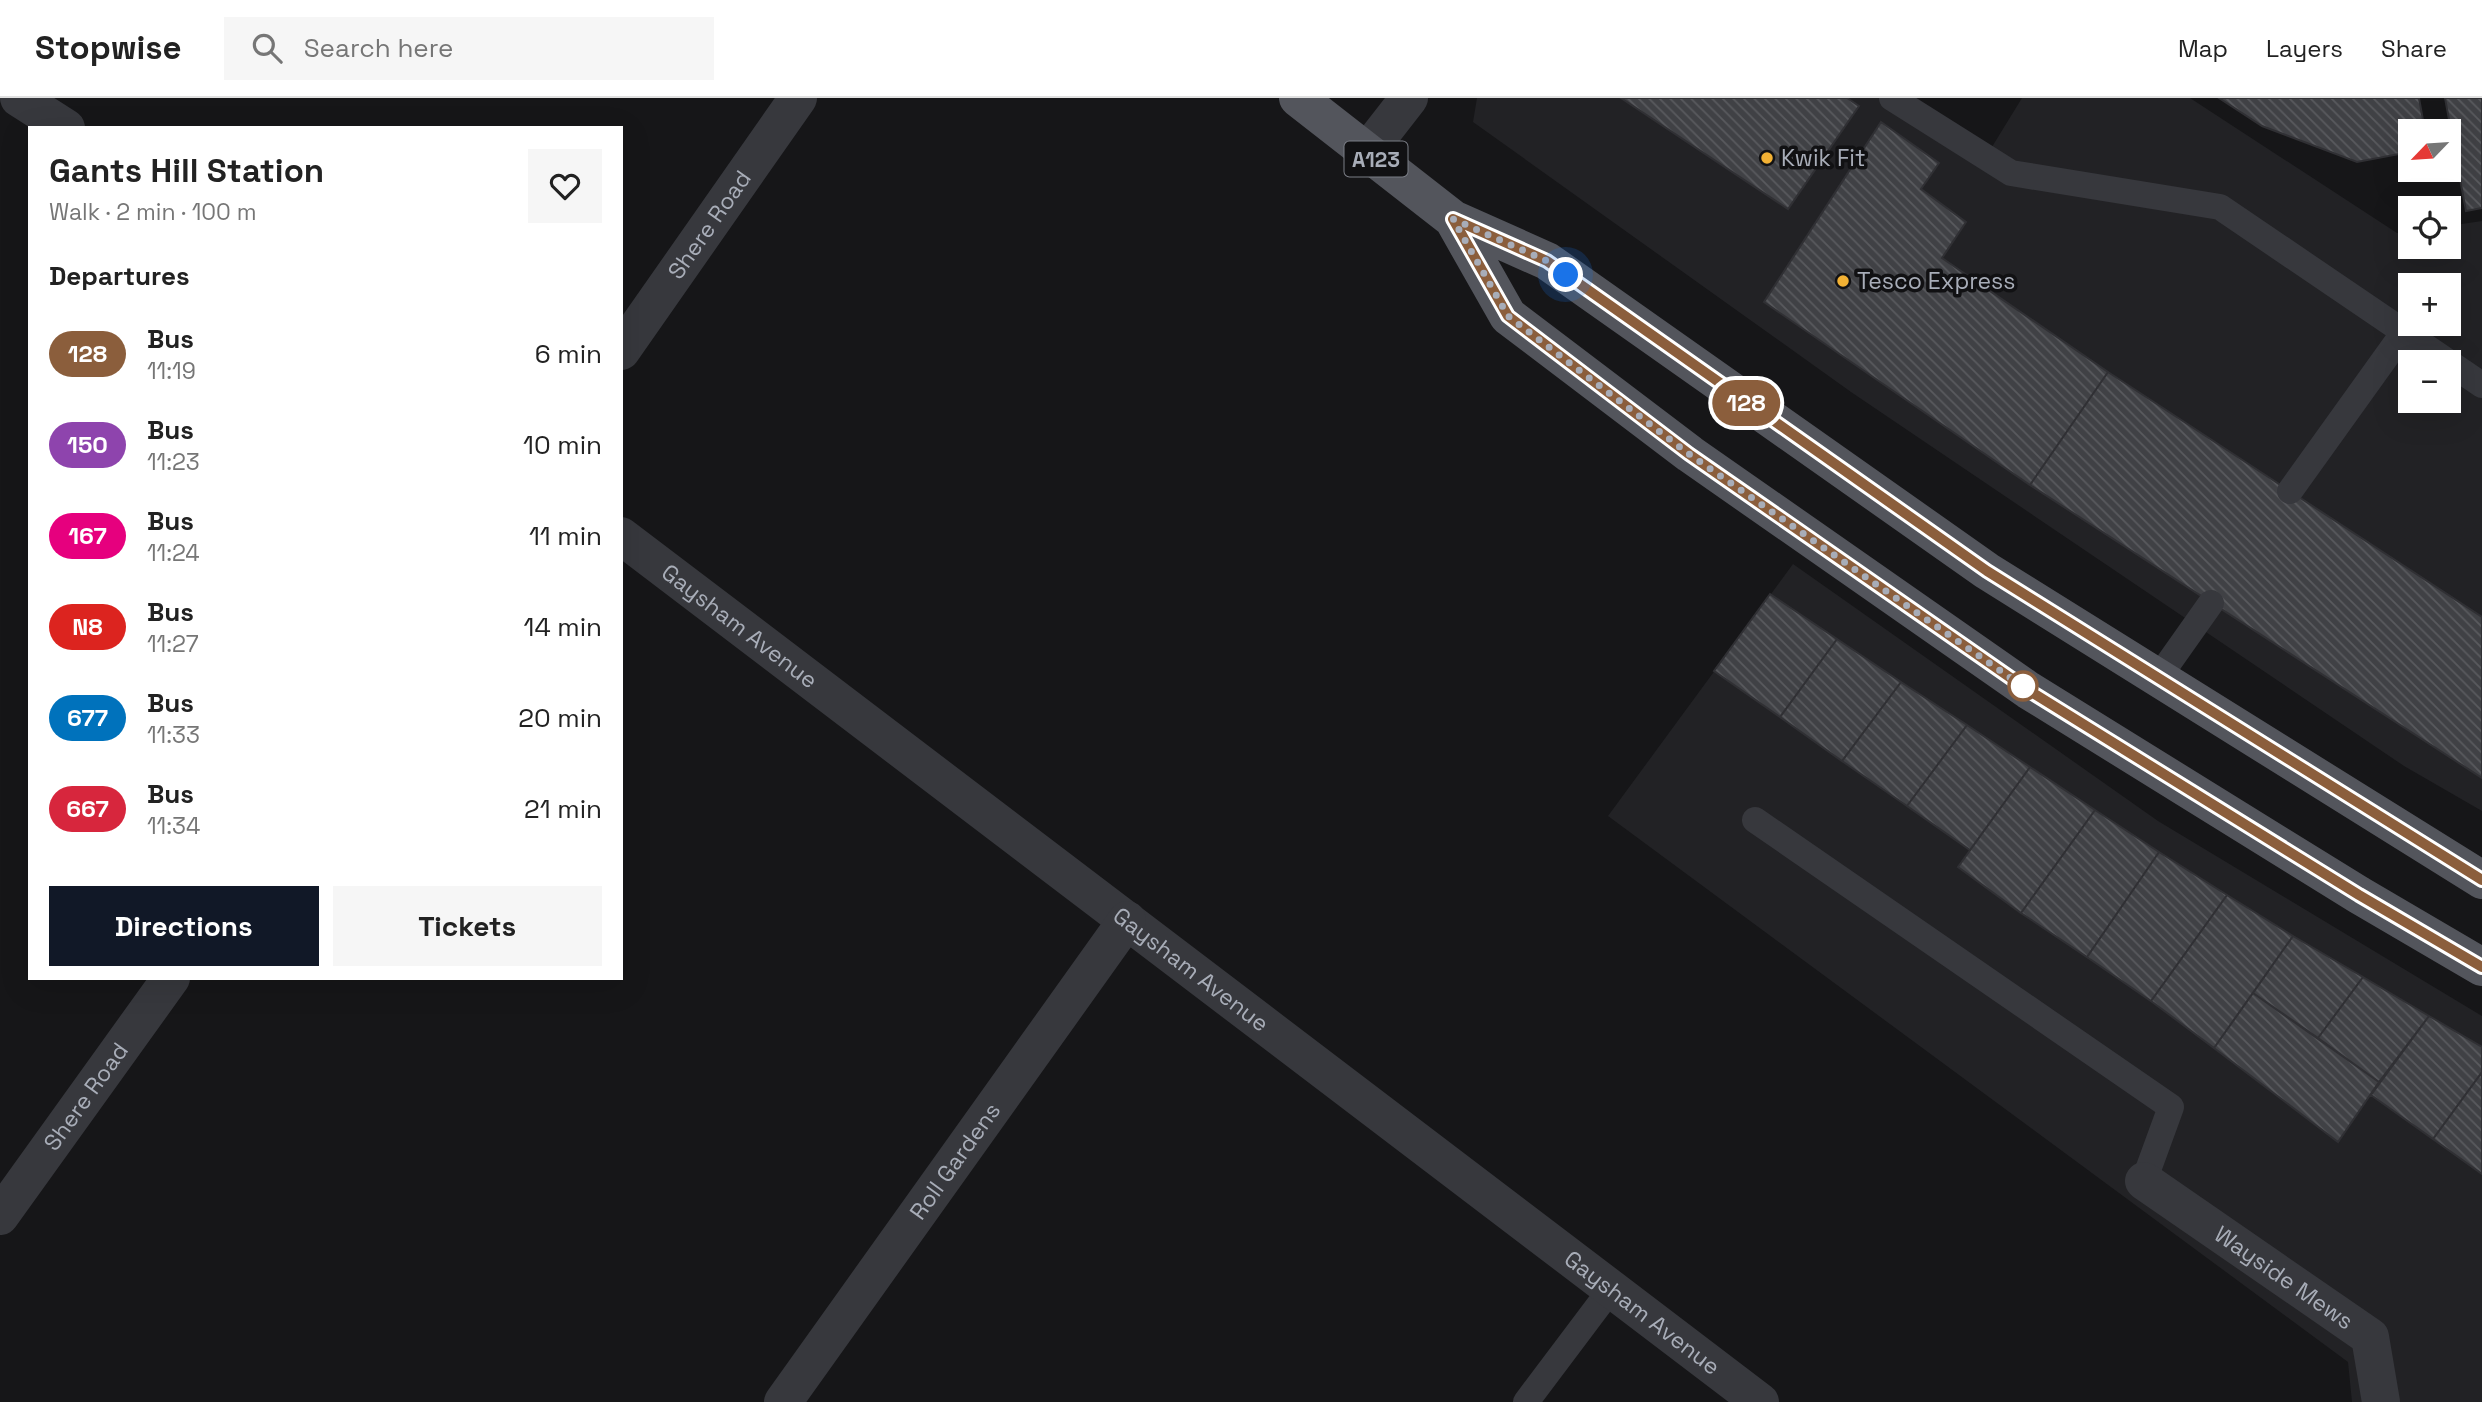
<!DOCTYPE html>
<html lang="en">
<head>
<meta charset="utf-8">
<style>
	body { margin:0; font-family:"Space Grotesk",sans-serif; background:#f6f6f6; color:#222; height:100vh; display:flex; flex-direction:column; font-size:26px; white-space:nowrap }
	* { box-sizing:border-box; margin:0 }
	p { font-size:23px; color:#767676 }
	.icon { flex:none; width:38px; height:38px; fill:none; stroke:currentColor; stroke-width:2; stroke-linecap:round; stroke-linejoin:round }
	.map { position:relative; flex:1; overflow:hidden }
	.sheet { position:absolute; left:28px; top:28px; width:595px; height:854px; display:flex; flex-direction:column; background:#fff; border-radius:0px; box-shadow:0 7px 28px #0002 }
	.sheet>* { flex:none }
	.badge { padding:0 14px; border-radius:23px; font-size:24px; line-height:46px }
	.needle { width:46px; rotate:245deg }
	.tools { position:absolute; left:2398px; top:21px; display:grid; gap:14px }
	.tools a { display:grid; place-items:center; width:63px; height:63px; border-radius:0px; background:#fff; box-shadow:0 7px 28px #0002; font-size:35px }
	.you { position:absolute; width:35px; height:35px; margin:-18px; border:5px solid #fff; border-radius:50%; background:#1a73e8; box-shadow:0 0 0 10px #1a73e833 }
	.map>.badge { position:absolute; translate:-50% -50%; box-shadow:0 0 0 4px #fff }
	h2 { padding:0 21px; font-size:26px; line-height:63px }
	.round { display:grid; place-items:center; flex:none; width:74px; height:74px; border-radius:0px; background:#f6f6f6 }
	.headline { display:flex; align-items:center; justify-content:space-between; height:119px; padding:0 21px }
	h1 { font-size:33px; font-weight:800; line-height:52px }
	.primary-button { display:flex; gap:14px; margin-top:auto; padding:14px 21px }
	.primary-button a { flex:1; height:80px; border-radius:0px; background:#111827; color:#fff; font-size:28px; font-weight:800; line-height:80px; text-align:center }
	.primary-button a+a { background:#f6f6f6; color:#222 }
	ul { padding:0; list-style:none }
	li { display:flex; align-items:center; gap:21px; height:91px; padding:0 21px }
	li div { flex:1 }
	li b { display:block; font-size:26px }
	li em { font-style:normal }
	li .badge { min-width:77px; font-weight:700; text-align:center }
	header { display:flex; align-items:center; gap:42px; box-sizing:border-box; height:98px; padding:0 35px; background:#fff; border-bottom:2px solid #e0e0e0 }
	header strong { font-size:33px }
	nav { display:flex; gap:38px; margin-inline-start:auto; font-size:24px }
	.search { width:490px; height:63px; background:#f6f6f6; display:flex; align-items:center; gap:18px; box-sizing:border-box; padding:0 24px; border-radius:0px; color:#767676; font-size:26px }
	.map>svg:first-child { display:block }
	.built { fill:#222225; fill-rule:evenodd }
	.building { fill:url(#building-back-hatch); stroke:#303034; stroke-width:2 }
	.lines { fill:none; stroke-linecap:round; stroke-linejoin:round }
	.lane { stroke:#37383d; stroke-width:26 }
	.street { stroke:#37383d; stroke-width:38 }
	.primary { stroke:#53555c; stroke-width:38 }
	.line-casing { stroke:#fff; stroke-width:16 }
	.line { stroke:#8b5e3c; stroke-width:10 }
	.walk { stroke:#a8adb8; stroke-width:7; stroke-dasharray:0 12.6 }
	.poi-dot { fill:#f2b134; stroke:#111113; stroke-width:2.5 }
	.stop-dot { fill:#fff; stroke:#8b5e3c; stroke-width:3.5 }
	.labels { text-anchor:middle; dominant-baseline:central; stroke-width:7; stroke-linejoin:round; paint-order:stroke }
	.shield { fill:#111113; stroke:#7b7e86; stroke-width:2 }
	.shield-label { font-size:21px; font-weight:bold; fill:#a8adb8 }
	.poi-label { font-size:23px; fill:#a8adb8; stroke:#111113; text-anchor:start }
	.street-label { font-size:23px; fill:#a8adb8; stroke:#111113 }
</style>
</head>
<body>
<header>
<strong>Stopwise</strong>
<div class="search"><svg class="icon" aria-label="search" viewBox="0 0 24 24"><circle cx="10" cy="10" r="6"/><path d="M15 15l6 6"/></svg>Search here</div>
<nav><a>Map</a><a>Layers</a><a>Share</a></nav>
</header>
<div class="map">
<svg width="2482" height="1304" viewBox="0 0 2482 1304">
	<defs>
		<pattern id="building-back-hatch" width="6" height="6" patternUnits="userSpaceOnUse" patternTransform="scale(1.75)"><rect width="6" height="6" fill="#404145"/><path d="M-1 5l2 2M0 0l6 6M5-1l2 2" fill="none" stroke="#595a5e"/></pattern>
	</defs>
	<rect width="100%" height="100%" fill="#161618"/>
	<!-- built -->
	<path class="built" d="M1477,0h415l95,57 35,-57h168l207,135 13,-2v16h38v-21l34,-5v590l-78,-45 -553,-374 -378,-270zM2410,187h38v39h-38zM2410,264h38v39h-38z
		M1793,466l365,257 324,195v386h-130l-4,-40 -740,-546z"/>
	<!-- building -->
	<path class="building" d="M1621,0h226l12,8 -71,103z
		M2219,0h200l6,33h-15v21l-53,10 -95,-36z
		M2445,0h37v110l-16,3z
		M1881,24l58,41 -18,26 45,33 -24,36 166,114 -78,113 -266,-183z
		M2108,274l374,245v161l-452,-293z
		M1770,496l67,45 -57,78 -66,-46z
		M1837,541l64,43 -59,79 -62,-44z
		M1901,584l66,43 -60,81 -65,-45z
		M1967,627l63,42 -60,83 -63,-44z
		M2030,669l65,43 -74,103 -63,-46z
		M2095,712l64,42 -72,105 -66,-44z
		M2159,754l68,43 -76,106 -64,-44z
		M2227,797l66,41 -79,112 -63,-47z
		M2293,838l70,41 -45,61 -65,-45z
		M2363,879l66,39 -50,66 -61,-44z
		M2253,895l126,89 -41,60 -124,-94z
		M2429,918l53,31v25l-49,67 -62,-44z
		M2482,974v102l-49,-35z"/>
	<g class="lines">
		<!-- lane -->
		<path class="lane" d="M1892,0l119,75 209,34 262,178
			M2290,393l114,-159
			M2158,580l53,-75
			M1755,722l416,287 -27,74
			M1526,1304l85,-113"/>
		<!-- street -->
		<g class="street">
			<path d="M19,0l47,30"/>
			<path d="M1367,54l42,-54"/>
			<path id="s1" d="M621,253l177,-253"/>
			<path id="s2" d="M621,438l1139,866"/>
			<path id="s3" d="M2144,1083l226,156 11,65"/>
			<path id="s4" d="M0,1118l171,-238"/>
			<path id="s5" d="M783,1304l344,-482"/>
		</g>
		<!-- primary -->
		<path class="primary" d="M1298,0l155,121 94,42 440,310 495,309
			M1453,121l55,97 182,138 338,236 331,205 123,72"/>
	</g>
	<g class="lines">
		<!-- line casing -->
		<g class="line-casing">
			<path id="line" d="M2482,782l-495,-309 -440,-310 -94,-42 55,97 181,138 339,236 331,205 123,72"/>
		</g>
		<!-- line -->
		<use href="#line" class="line"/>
		<!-- walk -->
		<path class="walk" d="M1566,177l-19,-14 -94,-42 55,97 181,138 339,236 -5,-4"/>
	</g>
	<!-- markers -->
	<g class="poi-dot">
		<circle cx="1767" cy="60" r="7"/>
		<circle cx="1843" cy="183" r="7"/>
	</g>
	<circle class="stop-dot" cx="2023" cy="588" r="14"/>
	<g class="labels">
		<!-- shield labels -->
		<rect class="shield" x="1344.5" y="43.5" width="63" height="35" rx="5"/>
		<g class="shield-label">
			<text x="1376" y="61">A123</text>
		</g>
		<!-- poi labels -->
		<g class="poi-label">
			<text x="1781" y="60">Kwik Fit</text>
			<text x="1857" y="183">Tesco Express</text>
		</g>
		<!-- street labels -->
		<g class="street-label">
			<text stroke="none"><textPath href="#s1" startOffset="154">Shere Road</textPath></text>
			<text stroke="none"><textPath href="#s2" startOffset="149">Gaysham Avenue</textPath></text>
			<text stroke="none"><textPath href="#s2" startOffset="716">Gaysham Avenue</textPath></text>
			<text stroke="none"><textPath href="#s4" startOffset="147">Shere Road</textPath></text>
			<text stroke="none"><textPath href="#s5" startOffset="296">Roll Gardens</textPath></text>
			<text stroke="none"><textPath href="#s3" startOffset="170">Wayside Mews</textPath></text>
			<text stroke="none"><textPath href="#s2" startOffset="1283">Gaysham Avenue</textPath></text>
		</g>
	</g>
</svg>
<div class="tools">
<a><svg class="needle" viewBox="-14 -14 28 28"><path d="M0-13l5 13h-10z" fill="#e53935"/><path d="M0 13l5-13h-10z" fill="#767676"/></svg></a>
<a><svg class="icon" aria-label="locate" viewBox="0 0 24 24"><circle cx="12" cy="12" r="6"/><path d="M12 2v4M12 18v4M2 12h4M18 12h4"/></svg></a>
<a>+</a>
<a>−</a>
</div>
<div class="you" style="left:1566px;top:177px"></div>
<b class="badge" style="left:1746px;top:305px;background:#8b5e3c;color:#fff">128</b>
<section class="sheet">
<div class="headline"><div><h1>Gants Hill Station</h1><p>Walk · 2 min · 100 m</p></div><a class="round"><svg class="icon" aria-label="heart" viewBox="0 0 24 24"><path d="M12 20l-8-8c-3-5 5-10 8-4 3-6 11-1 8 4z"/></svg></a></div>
<h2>Departures</h2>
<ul>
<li><span class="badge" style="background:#8b5e3c;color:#fff">128</span><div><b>Bus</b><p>11:19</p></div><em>6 min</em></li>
<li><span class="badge" style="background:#8e44ad;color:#fff">150</span><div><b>Bus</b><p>11:23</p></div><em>10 min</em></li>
<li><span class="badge" style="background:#e6007e;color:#fff">167</span><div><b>Bus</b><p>11:24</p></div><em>11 min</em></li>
<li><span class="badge" style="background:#dc241f;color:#fff">N8</span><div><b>Bus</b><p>11:27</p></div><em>14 min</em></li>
<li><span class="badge" style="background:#0072bc;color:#fff">677</span><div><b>Bus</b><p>11:33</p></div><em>20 min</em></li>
<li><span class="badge" style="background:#d7263d;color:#fff">667</span><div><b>Bus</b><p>11:34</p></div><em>21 min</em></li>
</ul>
<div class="primary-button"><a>Directions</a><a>Tickets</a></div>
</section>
</div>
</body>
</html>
